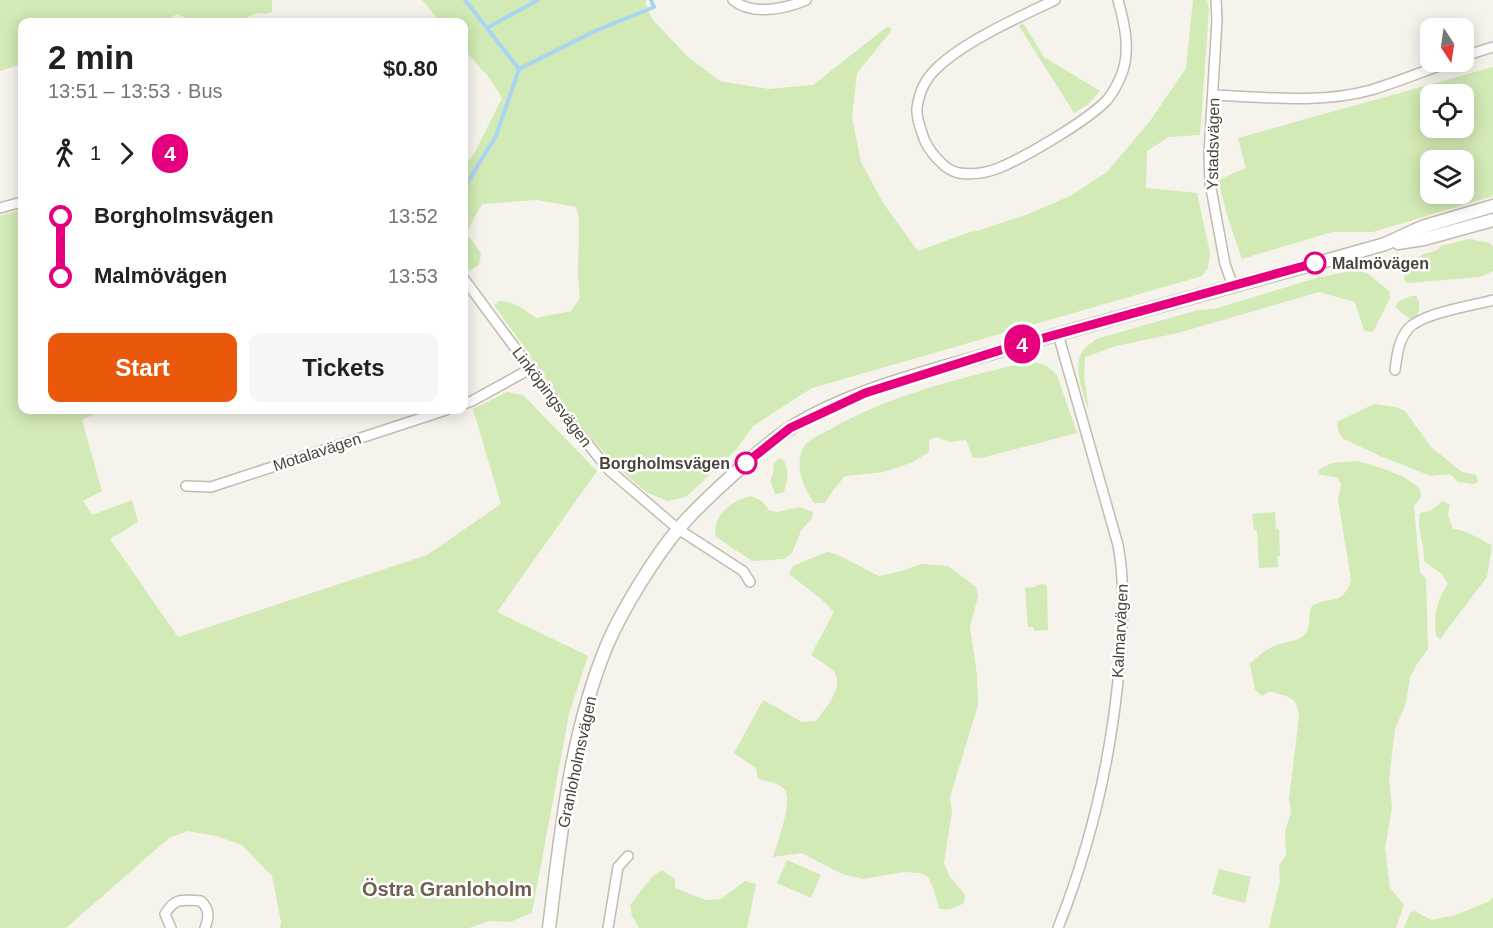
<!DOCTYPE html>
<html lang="en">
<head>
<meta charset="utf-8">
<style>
	body { margin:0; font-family:Helvetica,sans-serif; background:#f6f6f6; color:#202124; height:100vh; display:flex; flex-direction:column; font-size:22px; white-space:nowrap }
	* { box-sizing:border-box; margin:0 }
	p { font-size:20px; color:#757577 }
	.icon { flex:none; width:33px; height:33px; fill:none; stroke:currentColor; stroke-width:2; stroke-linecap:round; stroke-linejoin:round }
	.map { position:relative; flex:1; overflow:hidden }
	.side { position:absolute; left:18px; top:18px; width:450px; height:396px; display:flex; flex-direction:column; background:#fff; border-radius:12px; box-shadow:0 3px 15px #0003 }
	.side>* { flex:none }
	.badge { padding:0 12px; border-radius:20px; font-size:21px; line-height:39px }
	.needle { width:39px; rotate:168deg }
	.buttons { position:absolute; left:1420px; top:18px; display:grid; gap:12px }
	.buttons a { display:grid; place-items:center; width:54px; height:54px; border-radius:12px; background:#fff; box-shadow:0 3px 15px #0003; font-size:30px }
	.map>.badge { position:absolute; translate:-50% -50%; box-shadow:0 0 0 3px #fff }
	.legs { display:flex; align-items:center; gap:9px; height:66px; padding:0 30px; font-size:20px }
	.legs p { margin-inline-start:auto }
	.head { display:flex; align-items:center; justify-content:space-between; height:102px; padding:0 30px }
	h1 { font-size:33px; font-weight:800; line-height:45px }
	.button { display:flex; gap:12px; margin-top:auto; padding:12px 30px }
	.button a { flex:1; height:69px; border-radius:12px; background:#ea580c; color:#fff; font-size:24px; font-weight:800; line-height:69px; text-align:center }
	.button a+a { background:#f6f6f6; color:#202124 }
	ul { padding:0 30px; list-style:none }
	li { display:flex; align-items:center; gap:21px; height:60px; font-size:22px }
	li i { display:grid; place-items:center; width:9px; height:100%; margin:0 8px; background:currentColor }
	li i::after { content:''; width:15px; height:15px; margin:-8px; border:4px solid; border-radius:50%; background:#fff }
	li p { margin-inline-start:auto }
	li:first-child i { background:linear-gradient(#0000 50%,currentColor 0) }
	li:last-child i { background:linear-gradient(currentColor 50%,#0000 0) }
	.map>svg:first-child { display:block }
	.green { fill:#d2eab5; fill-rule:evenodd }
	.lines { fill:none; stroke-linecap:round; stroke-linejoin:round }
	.stream { stroke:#a9d4f2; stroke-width:4 }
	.minor-casing { stroke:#c2bbae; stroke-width:12 }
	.tertiary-casing { stroke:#c2bbae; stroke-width:15 }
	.minor { stroke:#fff; stroke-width:9 }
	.tertiary { stroke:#fff; stroke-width:12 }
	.line-1-casing { stroke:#fff; stroke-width:14 }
	.line-1 { stroke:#e6007e; stroke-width:9 }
	.stop-1-dot { fill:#fff; stroke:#e6007e; stroke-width:3 }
	.labels { text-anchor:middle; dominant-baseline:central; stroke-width:5; stroke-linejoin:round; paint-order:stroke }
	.street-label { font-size:16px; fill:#4b4439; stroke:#fff }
	.stop-label { font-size:16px; font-weight:bold; fill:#4b4439; stroke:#fff; text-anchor:start }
	.quarter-label { font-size:20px; font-weight:bold; fill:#6e6250; stroke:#fff }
</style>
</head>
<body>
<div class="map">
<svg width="1493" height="928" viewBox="0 0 1493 928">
	<rect width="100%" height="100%" fill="#f6f3ec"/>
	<!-- green -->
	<path class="green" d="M0,0h272v12l-6,2 -9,-1 -20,9h-44l-15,-8 -7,3 3,5h-152v42l-22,7z
		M422,0h224v5l7,15 35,37 32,24 49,8 44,-4 75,-59 4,4 -35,43 -5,44 9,45 22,41 35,48 52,-19 7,-1 49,-16 44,-19 37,-24 43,-51 36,-53 7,-68h14l2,10 -9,125 -31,2 -22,14 -1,37 51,5 13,60 -2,15 -6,8 -390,112 -59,38 -17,24 -50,47 -18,4 -22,-9 -31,-27 -39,-45 -82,-115 5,-4c16,1 24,8 37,17l35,-7 9,-13 -2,-22 1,-58 -3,-11 -39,-7 -55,4 -16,29 15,20 -2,12 -9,6 -6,-8v-96l10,-13 28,-56 -12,-19 -26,-30v-27h-23z
		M1023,23l21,34 56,34 -13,14 -13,8 -55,-87z
		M1493,67v129l-120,36h-41l-90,27 -15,-44 -9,-35 28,-12 -8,-30zM1431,94h33v34h-33zM1431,160h33v34h-33z
		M22,209v201h81l-21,10 20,71 -19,10 9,14 40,-15 6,22 -28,17 68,98 249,-82 74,-51 -28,-95 34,-17 16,3 74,76 -100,141 91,44 -19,58 -37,199 -22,9 -20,-1 -21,7h-189l1,-6 -9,-46 -30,-31 -26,-9 -28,-5 -19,7 -103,90h-66v-712z
		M1469,239l21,4 3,4v24l-12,6 -74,6 -3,-3c0,-7 9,-19 16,-24 7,-5 15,-2 21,-10z
		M1357,270l10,3 22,18 1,7 -17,34 -9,-1 -9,-29 -36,-10 -141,41 -62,13 -31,11 -1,19 5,36c-5,-18 -19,-48 -4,-64 3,-3 8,-6 11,-9l102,-29 16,-1 106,-32z
		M1411,296h5c5,7 4,14 0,21l-6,2 -15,-12 4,-6z
		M1027,362c14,0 21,3 30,13l20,58 -96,25h-8l-7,-18 -16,2 -14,-5 -7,3v12l-16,10 -29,10 -39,4 -11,13 -9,14h-11c-10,-15 -20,-36 -11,-55 5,-9 18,-14 26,-18 62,-36 130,-51 198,-68z
		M1374,404l22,3 9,4 26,36 31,25 14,3 2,7 -4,2 -16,-2 -8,-8 -19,2 -51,-20 -36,-17 -5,-6 -2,-11z
		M779,458l5,3c5,9 4,23 -1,32l-8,1 -5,-14 3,-6 1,-11z
		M1357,461c22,6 46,12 63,28l1,8 -7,9 6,67 6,5 2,71 -11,15 -7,13 -4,26 -11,26 -6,50 3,28 -7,41 5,40 14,17 -8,23h-127l11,-47 -1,-15 7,-11 -1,-23 6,-20 -2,-13 10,-82c-2,-23 -11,-19 -29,-26l-8,5 -7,-6 -5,-26c8,-8 16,-15 27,-19 9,-4 25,-3 30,-14 3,-7 2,-16 4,-24 18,-12 32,0 40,-27l-13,-80 3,-16 -4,-7 -17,-2 -2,-5 14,-7z
		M751,496l11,5 7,9 8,2 23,-5 13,5 -1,6 -11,13 -9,22 -8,6 -32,2 -36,-24c-5,-21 16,-37 35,-41z
		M1443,501l7,4 -2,10 5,14c15,1 25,10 39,16l-5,32 -47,62 -4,-3c-3,-20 1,-35 12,-52l-6,-10 -18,-13c1,-17 -8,-32 -4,-48l10,-2z
		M1275,512l1,17h3l1,27 -3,1 1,10 -19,1 -2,-38h-3l-2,-16z
		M827,552l9,2 43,22 23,-5 19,-7 27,2 28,21 2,9 -8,31 7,48 1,30 -28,92 2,14 -8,52 6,14 15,18 -1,8c-8,4 -16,9 -25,5l-6,-21 -5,-10 -8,-4 -16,-1 -41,7 -21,-5 -40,-21 -29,4c4,-13 21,-58 11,-68 -6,-7 -18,-8 -26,-10l-2,-11 -22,-15 29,-53 39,22 14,-1c8,-11 28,-33 19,-48 -5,-7 -17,-13 -24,-18l23,-43 -14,-14 -31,-24 4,-8z
		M1044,584l3,2 1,44 -14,1 -1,-4h-5l-3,-39 11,-1 1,-2z
		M787,860l34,15 -10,23 -34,-15z
		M1219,869l32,8 -6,26 -33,-9z
		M662,870l13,9v9l31,12 15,-1 24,-18 11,3 -9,44h-108l-7,-12 -2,-11c10,-12 18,-27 32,-35z
		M1493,897v31h-89l6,-15 5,-2 16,9 25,-5 34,-14z"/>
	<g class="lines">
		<!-- stream -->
		<path class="stream" d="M487,28l51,-28
			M519,69l76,-38 59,-24 -3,-7
			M464,188l32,-52 23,-67 -54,-69"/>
		<!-- minor casing -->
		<g class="minor-casing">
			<path id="minor" d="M733,0c19,16 52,9 73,0
				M1055,0c-34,16 -92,42 -118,68 -11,10 -18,25 -20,40 -1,11 4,21 7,31 5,12 21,32 35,34 13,2 27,0 40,-5 28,-12 88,-47 108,-68 5,-6 11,-17 14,-24 10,-24 4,-51 -3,-76
				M1216,0l1,20 -8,134 1,29 15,81 8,22
				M1464,56l29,-9
				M1213,95c51,2 108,9 158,-5 26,-8 53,-19 79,-28
				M0,208l22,-6
				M464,279l106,143 39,48 69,59 65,42 7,11
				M1395,370c2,-14 3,-29 13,-41 14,-16 63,-23 85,-29
				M464,404l8,-3 58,-32
				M186,486l25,1 235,-77
				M171,928l-6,-14c10,-17 18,-14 36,-13 9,9 8,16 4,27
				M608,928l10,-61 10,-11
				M1058,928c34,-86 55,-178 62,-270 3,-38 5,-75 -2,-113l-60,-211"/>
		</g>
		<!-- tertiary casing -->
		<g class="tertiary-casing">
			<path id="tertiary" d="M1398,243l26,-4 69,-19
				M549,928c12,-95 21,-194 58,-283 15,-35 48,-89 73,-118 17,-20 36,-37 56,-55 18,-16 35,-32 56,-45 55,-35 135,-55 197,-73 132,-39 264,-72 396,-110l37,-17 71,-21"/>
		</g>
		<!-- minor -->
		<use href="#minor" class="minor"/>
		<!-- tertiary -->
		<use href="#tertiary" class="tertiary"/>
	</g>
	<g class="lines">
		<!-- line-1 casing -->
		<g class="line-1-casing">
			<path id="line-1" d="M746,463l44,-35 75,-35 139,-44 311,-86"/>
		</g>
		<!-- line-1 -->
		<use href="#line-1" class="line-1"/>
	</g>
	<!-- markers -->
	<g class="stop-1-dot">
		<circle cx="1315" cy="263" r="10"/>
		<circle cx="746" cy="463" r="10"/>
	</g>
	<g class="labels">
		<!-- street labels -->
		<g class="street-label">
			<text transform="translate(1213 144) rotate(-89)">Ystadsvägen</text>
			<text transform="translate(552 397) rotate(53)">Linköpingsvägen</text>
			<text transform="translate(317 452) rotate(-18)">Motalavägen</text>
			<text transform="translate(1120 631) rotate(-87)">Kalmarvägen</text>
			<text transform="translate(577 762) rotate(-78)">Granloholmsvägen</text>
		</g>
		<!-- stop labels -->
		<g class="stop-label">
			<text x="1332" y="263">Malmövägen</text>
			<text x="730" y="463" text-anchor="end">Borgholmsvägen</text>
		</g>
		<!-- quarter labels -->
		<g class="quarter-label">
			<text x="447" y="889">Östra Granloholm</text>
		</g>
	</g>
</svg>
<div class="buttons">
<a><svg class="needle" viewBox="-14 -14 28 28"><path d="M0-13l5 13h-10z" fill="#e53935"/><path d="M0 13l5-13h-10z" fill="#757577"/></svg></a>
<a><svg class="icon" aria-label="locate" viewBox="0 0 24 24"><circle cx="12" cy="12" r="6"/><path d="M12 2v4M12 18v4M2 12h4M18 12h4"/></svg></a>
<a><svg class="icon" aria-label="layers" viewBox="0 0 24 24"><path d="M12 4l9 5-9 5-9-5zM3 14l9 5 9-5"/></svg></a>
</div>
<b class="badge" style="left:1022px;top:344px;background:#e6007e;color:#fff">4</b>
<section class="side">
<div class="head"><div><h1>2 min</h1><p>13:51 – 13:53 · Bus</p></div><b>$0.80</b></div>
<div class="legs"><svg class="icon" aria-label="walk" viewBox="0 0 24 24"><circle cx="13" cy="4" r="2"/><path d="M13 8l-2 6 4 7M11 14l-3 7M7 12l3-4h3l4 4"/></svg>1<svg class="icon" aria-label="forward" viewBox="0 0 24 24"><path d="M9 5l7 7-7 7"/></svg><b class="badge" style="background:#e6007e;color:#fff">4</b></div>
<ul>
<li><i style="color:#e6007e"></i><b>Borgholmsvägen</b><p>13:52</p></li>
<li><i style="color:#e6007e"></i><b>Malmövägen</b><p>13:53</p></li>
</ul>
<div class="button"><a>Start</a><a>Tickets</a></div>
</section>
</div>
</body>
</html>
